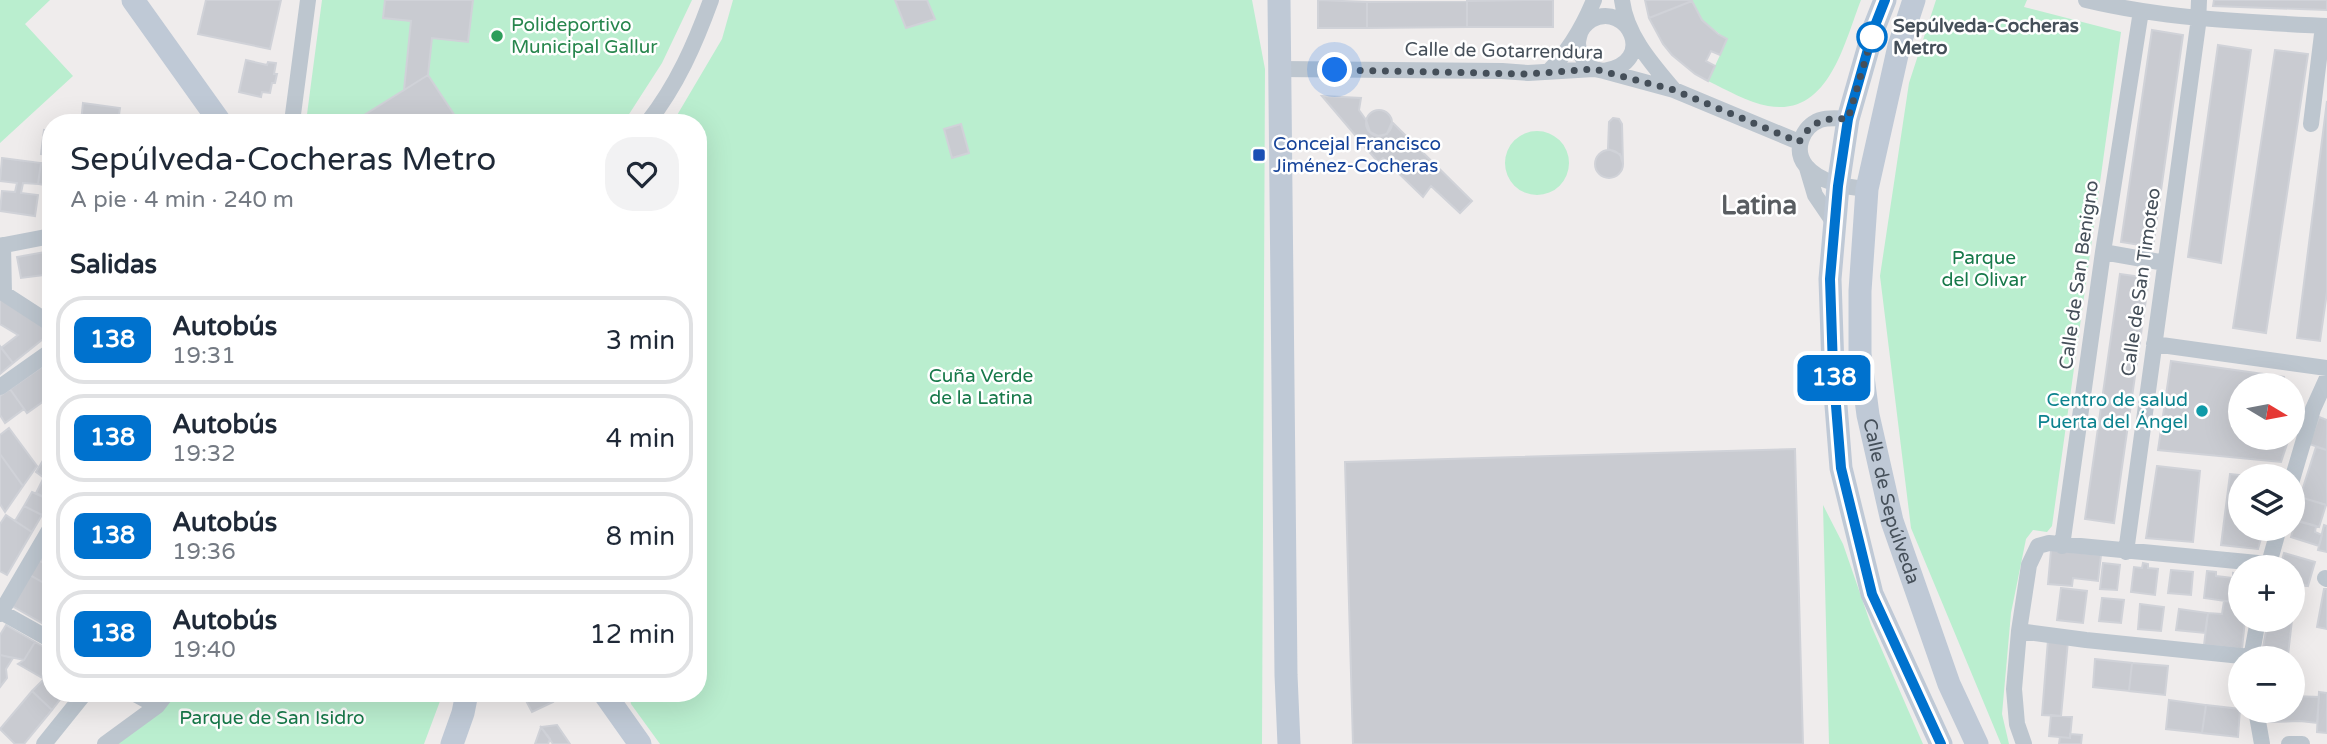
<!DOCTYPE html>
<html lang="es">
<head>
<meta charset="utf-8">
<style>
	body { margin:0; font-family:"Varela Round",sans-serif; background:#f2f2f3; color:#1f2937; height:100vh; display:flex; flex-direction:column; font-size:26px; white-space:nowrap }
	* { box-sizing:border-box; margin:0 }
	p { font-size:23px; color:#747a83 }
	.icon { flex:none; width:38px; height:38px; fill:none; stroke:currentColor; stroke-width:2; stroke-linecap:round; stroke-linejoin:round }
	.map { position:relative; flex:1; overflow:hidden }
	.drawer { position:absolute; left:42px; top:114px; width:665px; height:588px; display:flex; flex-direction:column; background:#fff; border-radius:28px; box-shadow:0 7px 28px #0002 }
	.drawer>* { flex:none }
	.badge { padding:0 14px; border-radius:10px; font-size:24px; line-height:46px }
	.needle { width:46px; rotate:100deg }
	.controls { position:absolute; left:2228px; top:373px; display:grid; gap:14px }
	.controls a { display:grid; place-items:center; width:77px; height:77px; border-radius:50%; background:#fff; box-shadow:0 7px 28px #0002; font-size:35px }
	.you { position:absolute; width:35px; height:35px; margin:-18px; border:5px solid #fff; border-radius:50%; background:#1a73e8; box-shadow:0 0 0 10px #1a73e833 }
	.map>.badge { position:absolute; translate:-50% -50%; box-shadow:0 0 0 4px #fff }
	h2 { padding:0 28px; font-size:26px; line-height:63px }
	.round { display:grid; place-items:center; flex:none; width:74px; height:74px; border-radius:28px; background:#f2f2f3 }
	.head { display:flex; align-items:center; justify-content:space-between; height:119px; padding:0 28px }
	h1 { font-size:33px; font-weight:600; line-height:52px }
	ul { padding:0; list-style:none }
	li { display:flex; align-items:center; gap:21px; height:88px; margin:0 14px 10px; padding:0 14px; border:4px solid #e0e1e3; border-radius:28px }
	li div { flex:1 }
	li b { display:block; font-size:26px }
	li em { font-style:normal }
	li .badge { min-width:77px; font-weight:700; text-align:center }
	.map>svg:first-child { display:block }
	.green { fill:#baeecf }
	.building { fill:#c9cbd1; stroke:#d0d2d8; stroke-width:2 }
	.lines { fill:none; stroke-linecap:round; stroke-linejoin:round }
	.street { stroke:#bdc6cf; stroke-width:16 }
	.secondary { stroke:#bfc9d6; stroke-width:23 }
	.line-casing { stroke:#fff; stroke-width:16 }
	.line { stroke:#0072ce; stroke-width:10 }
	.walk { stroke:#454f59; stroke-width:7; stroke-dasharray:0 12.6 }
	.leisure-dot { fill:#2e9e5b; stroke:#fff; stroke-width:2.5 }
	.stop-dot { fill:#fff; stroke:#0072ce; stroke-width:3.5 }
	.transit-dot { fill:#1a4fb4; stroke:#fff; stroke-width:2.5 }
	.culture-dot { fill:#0f9aa8; stroke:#fff; stroke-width:2.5 }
	.labels { text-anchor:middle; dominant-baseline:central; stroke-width:5; stroke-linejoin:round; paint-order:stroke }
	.leisure-label { font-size:19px; fill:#27864d; stroke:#fff; text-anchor:start }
	.stop-label { font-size:19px; font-weight:bold; fill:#454f59; stroke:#fff; text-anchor:start }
	.street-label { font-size:19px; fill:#454f59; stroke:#fff }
	.transit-label { font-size:19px; fill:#164399; stroke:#fff; text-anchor:start }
	.park-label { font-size:19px; fill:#17794a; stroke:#fff }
	.culture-label { font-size:19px; fill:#0d838f; stroke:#fff; text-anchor:end }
	.district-label { font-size:26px; font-weight:bold; fill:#595d61; stroke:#fff }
</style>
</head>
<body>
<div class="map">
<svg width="2327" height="744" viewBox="0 0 2327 744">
	<rect width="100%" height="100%" fill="#efecec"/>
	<!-- green -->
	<path class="green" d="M0,0h50l-25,24 48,52 -73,67z
		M322,0h370l-30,63 -38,59h-318z
		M733,0h519l13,69 -3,675h-602l-29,-40 -2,-11h69v-571h-25l49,-83z
		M1692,0h169c-17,43 -32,117 -93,106 -21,-4 -41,-16 -60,-25l19,-41 -25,-20z
		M1936,0h91l-3,7 97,25 -69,494 -5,6 -14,-2 -7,9 -15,74 -9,101 7,30h-8l-90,-216 -31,-252 29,-193z
		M1505 163a32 32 0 1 1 64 0a32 32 0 1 1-64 0Z
		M1823,505l20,39 28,81 52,119h-94z
		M167,693h276l-19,51h-322z"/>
	<!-- building -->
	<path class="building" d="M206,0h75l-11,49 -72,-15z
		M385,0h88l-5,42 -36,-4 -4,37 -24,15 7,-69 -28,-3z
		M895,0h32l8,19 -29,9z
		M1318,0l49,2v26h-49z
		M1526,0h27v27h-86v-26z
		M1645,0h47v1l-43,17z
		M2214,0h113v10l-114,-4z
		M1467,1v26l-100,1v-26z
		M1692,1l10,19 16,14 9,5 -7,16 -9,-4 -5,10 9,5 -7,15 -13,-7 -23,-19 -9,-11 -14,-26z
		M2152,30l31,5 -30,212 -32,-5z
		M2218,45l33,5 -30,213 -33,-6z
		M2275,50l33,4 -42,279 -33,-5z
		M246,60l21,5 1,-3 8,1 -2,11h3l-2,9h-3l-2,10 -8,-1 -1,5 -22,-5z
		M428,75l31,47h-106l51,-32z
		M1322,96l39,2 -2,12 7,10 4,12 8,4 9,-2 5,-12 80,79 -12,12 -29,-27 -8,11 -40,-39 -5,4z
		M2327,101v191l-7,49 -23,-3z
		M83,103l37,5 -2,14h-37z
		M1366 123a13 13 0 1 1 26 0a13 13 0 1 1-26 0Z
		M1613,118l6,1 3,5 1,40 -3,-10 -12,-5 1,-27z
		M961,124l8,29 -17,5 -8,-29z
		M44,130l7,1v24l-10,-1z
		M1595 164a14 14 0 1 1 28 0a14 14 0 1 1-28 0Z
		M2,158l39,5 -3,21 -15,-1 -2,10 17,2 -3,21 -35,-5 2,-20 13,1 2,-9 -17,-2z
		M41,163l10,1v22l-13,-2z
		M51,251v23l-30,4 -4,-21z
		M2120,274l29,4 -35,245 -29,-4z
		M0,299l43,26v14l-30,24 -12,-15 17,-13 -18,-11z
		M0,346l13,17 -13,11z
		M2171,361l113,16 1,8h-45v53h49l-8,24 -123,-12z
		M43,366l8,12v18l-24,17 -17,-24z
		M10,389l14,20 -19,14 -5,-8v-19z
		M2319,417l8,3v30l-18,-6z
		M9,428l28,38 -14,20 -23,-32v-19z
		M2316,447l11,3v55l-27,-8z
		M1795,449l8,295h-450l-8,-282z
		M0,454l23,32 -18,26 -5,-8z
		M45,457l6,3v23l-15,-11z
		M2157,466l43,5 -7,71 -47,-4z
		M2230,474l18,2h-8v52h24l-6,21 -37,-4z
		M43,479l8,4v18l-15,-8z
		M32,492l18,8 -8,15 -18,-9z
		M2300,497l26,8 -7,22 -26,-7z
		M24,506l18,9 -10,17 -17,-11z
		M6,515l26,17 -25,43 -7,-4v-47z
		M2296,520l20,6 -1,6 7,3 -3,11 -28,-9z
		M2324,525l3,1v26l-9,-2z
		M51,539v28l-13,-7z
		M2051,550l50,5 -3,26 -25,-3 -1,8 -24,-2z
		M2284,553l31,9 -7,24 -16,-4v-15h-12z
		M38,560l13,7v20l-21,-12z
		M2103,563l17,2 -3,25 -17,-1z
		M2143,563l5,1v4l10,1 -3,26 -24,-3 3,-25 8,1z
		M2171,570l22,2 -2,23 -23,-2z
		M2207,571l9,1v4l17,2v-5l7,1v29l-36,-5z
		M30,575l21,12 -5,10 5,3v23l-2,4 -37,-21z
		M2292,582l11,3 -4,18 -7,-1z
		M2061,588l26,3 -4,32 -26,-3z
		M2324,589h3v40l-10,-2z
		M2102,598l22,2 -3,23 -22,-2z
		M2224,601l16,2v17h5l-3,29 -38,-4 4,-32 14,1z
		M2140,604l24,3 -3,24 -23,-2z
		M2179,609l29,4 -3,20 -29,-3z
		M2268,620h24l-4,35 -26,-2z
		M6,625l29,17 -11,18 -24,-5v-20z
		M2048,640l20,1 -7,75 -19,-1z
		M35,642l16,9v42h14l-13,17 -20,-19 12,-12 -26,-15 6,-4z
		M0,655l13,3 -7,11 1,9 -7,9z
		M2095,659l37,4 -3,28 -36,-4z
		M2132,663l36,3 -3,29 -36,-4z
		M32,691l20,19 -28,34h-9l-15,-15z
		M2319,692l8,1v40l-10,-1z
		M522,693h27l4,9 -21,10z
		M2292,696l27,1 -2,26 -17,-2 -31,1 -2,-12h25z
		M2169,700l37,5 -4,28 -36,-4z
		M2206,705l34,4 -2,28 -36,-4z
		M2051,715l21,2 -2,21 -21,-2z
		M557,725l13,19h-17l-12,-17z
		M541,727l9,12 -2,5h-13z
		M2070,734l12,1 -1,9h-22l1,-7 10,1z"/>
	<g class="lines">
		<!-- street -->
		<path class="street" d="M1622,0c4,35 30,64 52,90
			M2086,0c79,19 161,22 241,26
			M1280,69l222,2 26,2 66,-4 10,2 70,19 125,52
			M1594,69c-10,-7 -19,-18 -15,-32 1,-7 6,-13 12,-17 37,-20 67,43 13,51
			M1548,72c21,-21 35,-45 46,-72
			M1848,119c-9,-1 -19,-2 -28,1 -18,7 -27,30 -14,46 14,17 40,21 61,23
			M292,122l16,-122
			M648,122c29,-37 47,-78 63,-122
			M2311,124l12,-98
			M1807,168l8,27 19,28
			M3,245l1,48
			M0,246l51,-10
			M2103,252l62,11
			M0,291l51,33
			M2154,344l173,24
			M0,387l51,-36
			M2292,480l21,-71 14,-31
			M2062,546l41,-294 38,-241
			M2126,552l72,-527 1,-25
			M2268,567l11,-39
			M2325,578l2,1
			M1,612l50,28
			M0,614l51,-87
			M2019,631l67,9 165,17
			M2251,658l7,-38
			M133,693l24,13
			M2256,710l6,34
			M44,744l41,-51
			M105,744l52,-38 10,-13
			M2024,744l-7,-20 -3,-35 5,-58 10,-66 9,-19 11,-3 219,21
			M2289,744h13"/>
		<!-- secondary -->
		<g class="secondary">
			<path d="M133,0l87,122"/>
			<path d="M1279,0l7,675 3,69"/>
			<path d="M1885,0l-11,28 -26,91 -10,67 -8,93 3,89 8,100 31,126 69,150"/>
			<path id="s1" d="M1914,0l-15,46 -32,143 -7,102v63l8,61 24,106 57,163 28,60"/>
			<path d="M604,693l36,51"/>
			<path d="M452,744l11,-31 4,-20"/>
		</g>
	</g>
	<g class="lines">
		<!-- line casing -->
		<g class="line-casing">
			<path id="line" d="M1885,0l-11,28 -26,91 -10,67 -8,93 3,89 8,100 31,126 69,150"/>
		</g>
		<!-- line -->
		<use href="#line" class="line"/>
		<!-- walk -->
		<path class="walk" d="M1335,70l193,4 66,-5 80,21 125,52c14,-22 24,-24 49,-23l24,-82"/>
	</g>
	<!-- markers -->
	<circle class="leisure-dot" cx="497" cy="36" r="7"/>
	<circle class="stop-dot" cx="1872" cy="37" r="14"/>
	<rect class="transit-dot" x="1252" y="148" width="14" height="14" rx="3.5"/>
	<circle class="culture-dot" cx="2202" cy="411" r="7"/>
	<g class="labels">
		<!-- leisure labels -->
		<g class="leisure-label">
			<text x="511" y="25">Polideportivo<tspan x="511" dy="22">Municipal Gallur</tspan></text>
		</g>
		<!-- stop labels -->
		<g class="stop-label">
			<text x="1893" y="26">Sepúlveda-Cocheras<tspan x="1893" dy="22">Metro</tspan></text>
		</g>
		<!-- street labels -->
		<g class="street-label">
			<text transform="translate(1504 51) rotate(1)">Calle de Gotarrendura</text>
			<text transform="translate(2079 275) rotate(-82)">Calle de San Benigno</text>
			<text transform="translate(2141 282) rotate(-82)">Calle de San Timoteo</text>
			<text stroke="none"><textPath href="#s1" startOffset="511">Calle de Sepúlveda</textPath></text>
		</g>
		<!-- transit labels -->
		<g class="transit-label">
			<text x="1273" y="144">Concejal Francisco<tspan x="1273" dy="22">Jiménez-Cocheras</tspan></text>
		</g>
		<!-- park labels -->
		<g class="park-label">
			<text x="1984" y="258">Parque<tspan x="1984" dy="22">del Olivar</tspan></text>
			<text x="981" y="376">Cuña Verde<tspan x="981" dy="22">de la Latina</tspan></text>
			<text x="272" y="718">Parque de San Isidro</text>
		</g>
		<!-- culture labels -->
		<g class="culture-label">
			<text x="2188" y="400">Centro de salud<tspan x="2188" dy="22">Puerta del Ángel</tspan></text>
		</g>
		<!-- district labels -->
		<g class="district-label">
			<text x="1759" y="205">Latina</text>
		</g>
	</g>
</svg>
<div class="controls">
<a><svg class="needle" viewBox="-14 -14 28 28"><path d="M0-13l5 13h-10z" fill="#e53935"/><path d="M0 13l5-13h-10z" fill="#747a83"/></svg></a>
<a><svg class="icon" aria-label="layers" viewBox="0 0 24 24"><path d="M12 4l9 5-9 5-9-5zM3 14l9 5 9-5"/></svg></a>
<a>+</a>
<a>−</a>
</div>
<div class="you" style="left:1335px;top:70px"></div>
<b class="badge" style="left:1834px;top:378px;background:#0072ce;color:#fff">138</b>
<section class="drawer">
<div class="head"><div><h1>Sepúlveda-Cocheras Metro</h1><p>A pie · 4 min · 240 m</p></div><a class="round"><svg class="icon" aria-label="heart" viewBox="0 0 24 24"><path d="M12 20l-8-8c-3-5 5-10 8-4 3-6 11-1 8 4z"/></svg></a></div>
<h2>Salidas</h2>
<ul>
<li><span class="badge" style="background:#0072ce;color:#fff">138</span><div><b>Autobús</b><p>19:31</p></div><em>3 min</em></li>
<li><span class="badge" style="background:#0072ce;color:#fff">138</span><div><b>Autobús</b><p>19:32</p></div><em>4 min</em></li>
<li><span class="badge" style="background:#0072ce;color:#fff">138</span><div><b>Autobús</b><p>19:36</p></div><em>8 min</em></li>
<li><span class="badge" style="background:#0072ce;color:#fff">138</span><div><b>Autobús</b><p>19:40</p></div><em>12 min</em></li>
</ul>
</section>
</div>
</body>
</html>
